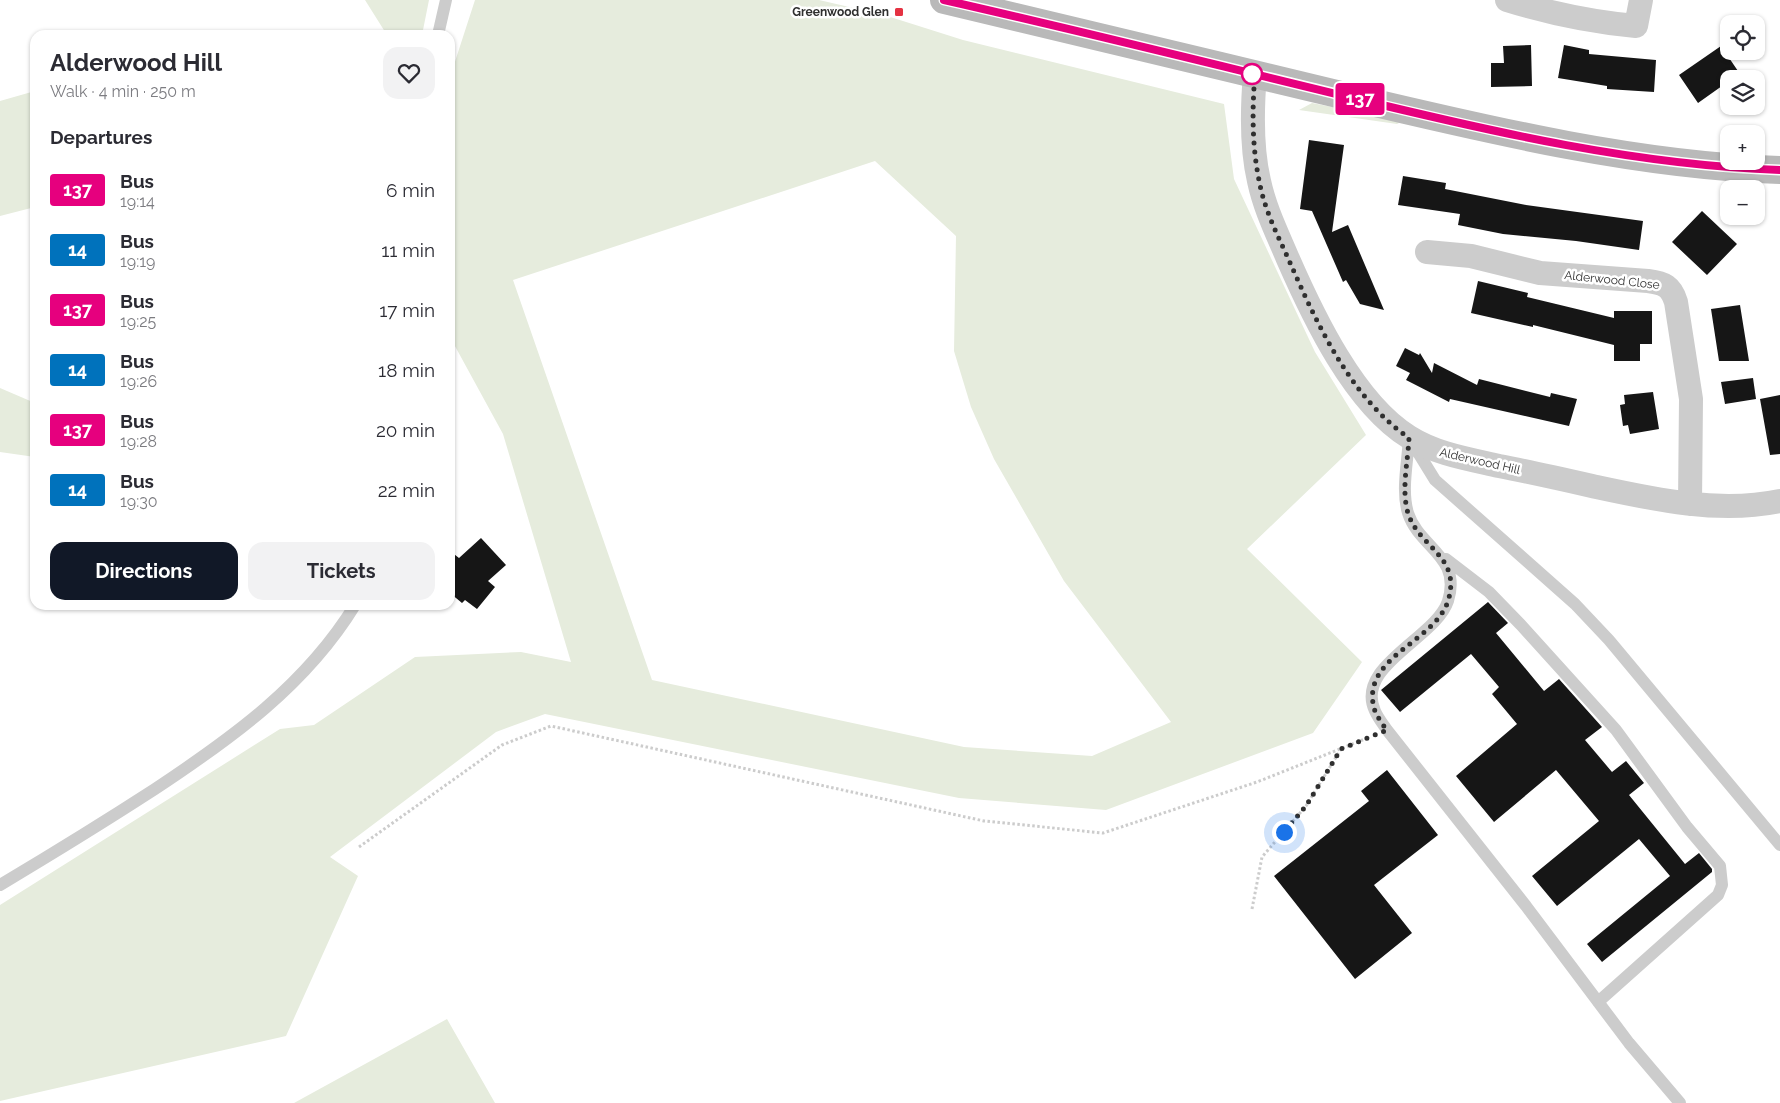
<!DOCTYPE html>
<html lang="en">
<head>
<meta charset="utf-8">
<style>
	body { margin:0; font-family:Raleway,sans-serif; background:#f2f2f3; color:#2b2b33; height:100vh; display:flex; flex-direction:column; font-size:19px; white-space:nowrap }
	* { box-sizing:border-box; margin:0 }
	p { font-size:16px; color:#7c7c81 }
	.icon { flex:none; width:28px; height:28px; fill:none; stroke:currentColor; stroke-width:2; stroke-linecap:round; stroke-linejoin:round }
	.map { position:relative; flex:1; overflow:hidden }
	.details { position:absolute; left:30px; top:30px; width:425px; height:580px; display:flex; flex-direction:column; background:#fff; border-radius:15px; box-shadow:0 1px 4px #0004 }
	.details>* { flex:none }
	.badge { padding:0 10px; border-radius:4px; font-size:18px; line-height:32px }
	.buttons { position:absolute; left:1720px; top:15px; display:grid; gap:10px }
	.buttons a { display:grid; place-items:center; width:45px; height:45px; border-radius:10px; background:#fff; box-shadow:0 1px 4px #0004; font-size:25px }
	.you { position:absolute; width:25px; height:25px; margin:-12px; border:4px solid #fff; border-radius:50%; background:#1a73e8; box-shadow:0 0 0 8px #1a73e833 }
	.map>.badge { position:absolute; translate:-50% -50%; box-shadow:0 0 0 2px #fff }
	h2 { padding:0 20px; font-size:19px; line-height:45px }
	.round { display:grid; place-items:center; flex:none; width:52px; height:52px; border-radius:15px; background:#f2f2f3 }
	.head { display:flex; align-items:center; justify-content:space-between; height:85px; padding:0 20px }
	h1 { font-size:24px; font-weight:700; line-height:38px }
	.button { display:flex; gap:10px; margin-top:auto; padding:10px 20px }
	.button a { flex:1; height:58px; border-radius:15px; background:#111827; color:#fff; font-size:20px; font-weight:700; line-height:58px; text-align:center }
	.button a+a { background:#f2f2f3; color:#2b2b33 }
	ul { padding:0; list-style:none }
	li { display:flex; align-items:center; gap:15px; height:60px; padding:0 20px }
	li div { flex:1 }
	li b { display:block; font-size:19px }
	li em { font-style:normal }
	li .badge { min-width:55px; font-weight:700; text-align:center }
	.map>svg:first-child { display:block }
	.green { fill:#e6ecdd; fill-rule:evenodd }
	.building { fill:#161616 }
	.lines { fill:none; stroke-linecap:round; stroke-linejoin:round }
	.path { stroke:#ccc; stroke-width:3; stroke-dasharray:2.5 2.5; stroke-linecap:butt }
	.lane { stroke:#ccc; stroke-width:12 }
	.street { stroke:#ccc; stroke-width:24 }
	.secondary { stroke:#b9b9b9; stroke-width:28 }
	.line-casing { stroke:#fff; stroke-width:11 }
	.line { stroke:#e6007e; stroke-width:8 }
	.walk { stroke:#2f2f2f; stroke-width:5; stroke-dasharray:0 9 }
	.poi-dot { fill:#e53242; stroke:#fff; stroke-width:2 }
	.stop-dot { fill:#fff; stroke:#e6007e; stroke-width:2.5 }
	.labels { text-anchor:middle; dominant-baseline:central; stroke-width:5; stroke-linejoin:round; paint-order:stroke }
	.poi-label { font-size:12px; font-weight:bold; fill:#2f2f2f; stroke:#fff; text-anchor:end }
	.street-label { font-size:12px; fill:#2f2f2f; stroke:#fff }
</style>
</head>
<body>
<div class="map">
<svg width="1780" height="1103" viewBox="0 0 1780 1103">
	<rect width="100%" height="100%" fill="#fff"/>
	<!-- green -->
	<path class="green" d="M365,0h64l-7,35h-35z
		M475,0h344l65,15 79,25 261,64 10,75 81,173 51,83 -119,114 115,113 -49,71 -207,77 -147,-12 -414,-84 -49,18 -166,125 28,19 -72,160 -286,65v-196l280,-176 34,-4 101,-68 106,-5 50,10 -68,-228 -53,-97v-260zM875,161l81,75 -2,115 17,56 23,52 70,122 107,141 -79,34 -128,-9 -312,-67 -139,-400z
		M35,91v116l-35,9v-115z
		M1312,103l91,18 -6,3 -98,-14z
		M0,388l35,15v54l-35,-5z
		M447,1019l48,84h-201z"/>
	<!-- building -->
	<path class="building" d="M1531,45l1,41 -41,1v-24h13l-1,-17z
		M1564,45l25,5v4l67,6 -2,32 -47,-3v-3l-49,-8z
		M1721,46l19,28 -11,5v2l-31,22 -19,-28z
		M1309,140l35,5 -12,87 16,-7 36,85 -24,-6 -14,-24 -3,2 -31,-71 -12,-2z
		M1403,176l43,7 -1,6 81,16 117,16 -4,29 -63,-9 -73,-7 -45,-9 2,-11 -62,-9z
		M1702,211l35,33 -30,31 -35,-33z
		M1478,281l50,12 -1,4 87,21v-7h38v33h-12v17h-26v-16l-81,-20v2l-62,-14z
		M1740,305l9,56h-30l-8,-52z
		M1405,348l14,7 1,-2 12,20 2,-10 43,22 2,-6 71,18 1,-4 26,6 -8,27 -119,-27 -1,3 -43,-22 4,-7 -14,-7z
		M1753,378l3,21 -31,5 -4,-22z
		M1653,392l6,37 -29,5 -2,-9 -5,1 -3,-21 5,-1 -1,-9z
		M1780,395v59l-10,1 -10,-56z
		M481,538l25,27 -18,16 7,6 -18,22 -12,-9 -3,3 -12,-10v-42l9,7z
		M1488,602l20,21 -12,10 48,58 15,-12 43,48 -17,13 27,32 14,-11 18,22 -15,12 56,69 14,-11 13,16v3l-110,90 -15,-18 83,-68 -31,-37 -82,67 -25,-30 67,-55 -43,-51 -62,52 -38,-46 61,-52 -25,-30 7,-7 -28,-33 -71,58 -19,-22z
		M1387,770l51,65 -64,50 38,48 -57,46 -81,-103 95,-75 -8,-10z"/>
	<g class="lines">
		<!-- path -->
		<path class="path" d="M359,847l143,-102 49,-19 433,95 119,12 154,-51 113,-45
			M1252,909l10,-52 44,-51 35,-57"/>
		<!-- lane -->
		<path class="lane" d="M438,35l8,-35
			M1409,437c-1,24 -8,53 -1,76 11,35 54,43 40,88 -12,37 -94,65 -73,110 3,7 8,13 12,19l139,176 103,137 51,60
			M1411,441l24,39 140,124 34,36 171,205
			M1446,559l43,33 32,33 95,105 71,97 33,39 2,19 -4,10 -120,107
			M0,885c52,-31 104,-63 155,-96 77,-51 151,-104 200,-184"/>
		<!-- street -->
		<path class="street" d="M1507,0c42,13 85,22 129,26l5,-26
			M1255,74c-3,35 -4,73 4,107 6,28 18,52 29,78 25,57 66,144 121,178 27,17 59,22 90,29 31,6 62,13 93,20 60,13 126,28 188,15
			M1427,252l44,4 69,17 108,8c16,2 23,5 28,21l15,97 -1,105"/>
		<!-- secondary -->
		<path class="secondary" d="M944,0c138,32 276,66 414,99 135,32 283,67 422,71"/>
	</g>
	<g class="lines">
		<!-- line casing -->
		<g class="line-casing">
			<path id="line" d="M944,0c137,31 273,65 409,98 140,34 283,67 427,72"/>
		</g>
		<!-- line -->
		<use href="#line" class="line"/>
		<!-- walk -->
		<path class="walk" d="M1252,74h3c-3,35 -3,72 4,106 5,28 17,52 29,78 28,64 62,139 121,180 -1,23 -8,52 -1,75 11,35 54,43 40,88 -13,41 -87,56 -74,107 2,7 8,16 13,22l-46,19 -35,57 -22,26"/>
	</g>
	<!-- markers -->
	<rect class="poi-dot" x="894" y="7" width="10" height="10" rx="2.5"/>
	<circle class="stop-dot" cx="1252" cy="74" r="10"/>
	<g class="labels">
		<!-- poi labels -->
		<g class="poi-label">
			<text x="889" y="12">Greenwood Glen</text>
		</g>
		<!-- street labels -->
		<g class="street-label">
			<text transform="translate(1612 280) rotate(6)">Alderwood Close</text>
			<text transform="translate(1480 461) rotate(13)">Alderwood Hill</text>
		</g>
	</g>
</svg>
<div class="buttons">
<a><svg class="icon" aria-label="locate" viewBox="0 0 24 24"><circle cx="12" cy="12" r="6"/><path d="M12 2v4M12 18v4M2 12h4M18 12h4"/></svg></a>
<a><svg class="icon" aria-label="layers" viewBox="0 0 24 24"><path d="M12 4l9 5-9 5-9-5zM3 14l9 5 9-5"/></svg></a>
<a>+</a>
<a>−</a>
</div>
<div class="you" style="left:1284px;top:832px"></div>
<b class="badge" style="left:1360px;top:99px;background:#e6007e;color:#fff">137</b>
<section class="details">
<div class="head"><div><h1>Alderwood Hill</h1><p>Walk · 4 min · 250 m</p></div><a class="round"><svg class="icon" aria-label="heart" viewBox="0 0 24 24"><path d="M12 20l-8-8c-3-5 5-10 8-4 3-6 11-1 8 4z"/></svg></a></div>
<h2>Departures</h2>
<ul>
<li><span class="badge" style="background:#e6007e;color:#fff">137</span><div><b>Bus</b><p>19:14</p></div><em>6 min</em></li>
<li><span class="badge" style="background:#0072bc;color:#fff">14</span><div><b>Bus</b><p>19:19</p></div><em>11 min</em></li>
<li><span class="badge" style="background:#e6007e;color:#fff">137</span><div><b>Bus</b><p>19:25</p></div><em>17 min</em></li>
<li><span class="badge" style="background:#0072bc;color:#fff">14</span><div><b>Bus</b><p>19:26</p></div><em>18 min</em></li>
<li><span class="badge" style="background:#e6007e;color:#fff">137</span><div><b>Bus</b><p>19:28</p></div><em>20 min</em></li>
<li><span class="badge" style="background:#0072bc;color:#fff">14</span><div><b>Bus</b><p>19:30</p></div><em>22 min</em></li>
</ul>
<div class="button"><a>Directions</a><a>Tickets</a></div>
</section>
</div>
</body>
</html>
